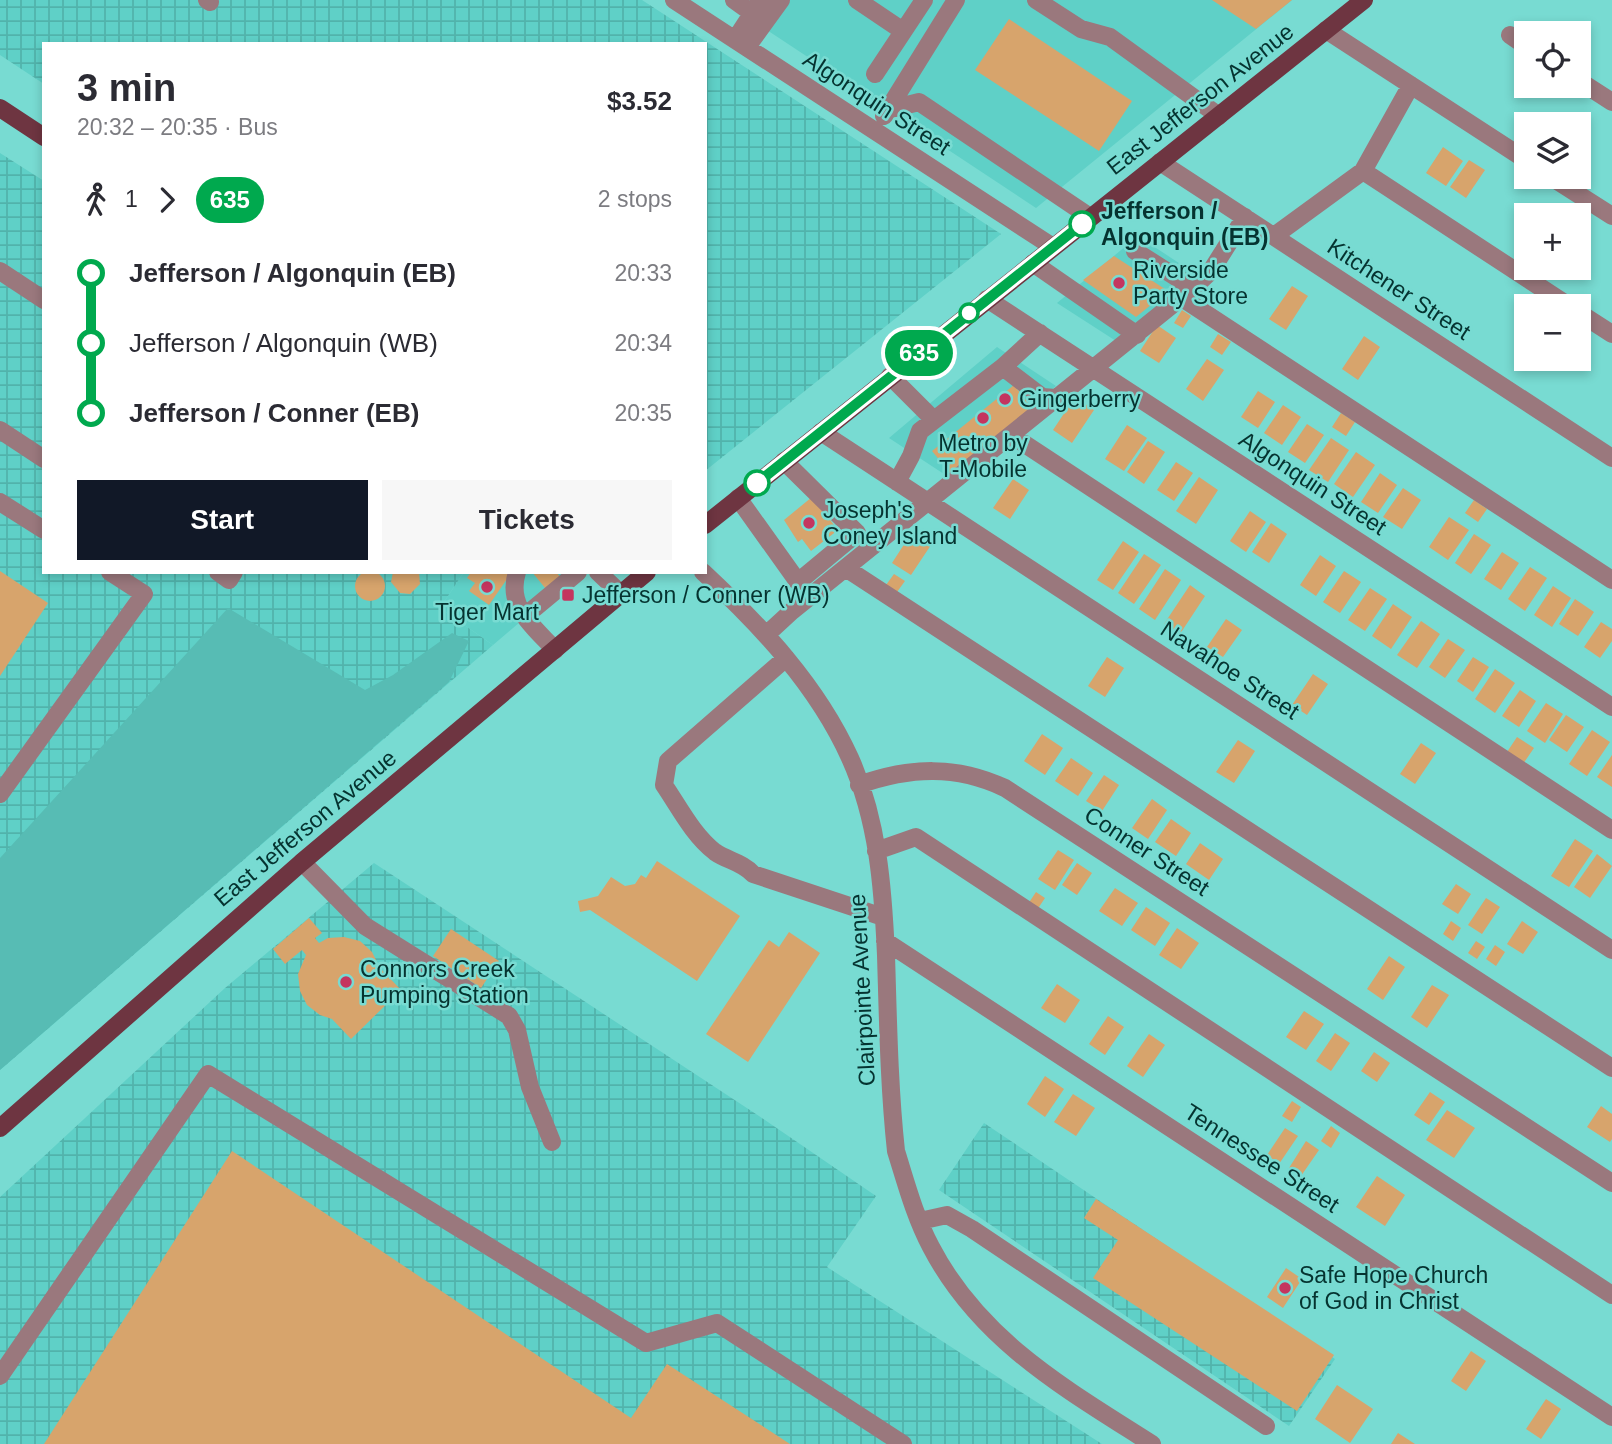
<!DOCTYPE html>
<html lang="en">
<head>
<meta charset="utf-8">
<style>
	body { margin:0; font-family:Arial,sans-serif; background:#f7f7f7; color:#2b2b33; height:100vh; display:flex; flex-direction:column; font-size:26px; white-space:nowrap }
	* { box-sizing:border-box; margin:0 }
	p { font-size:23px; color:#7c7c81 }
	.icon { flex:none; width:38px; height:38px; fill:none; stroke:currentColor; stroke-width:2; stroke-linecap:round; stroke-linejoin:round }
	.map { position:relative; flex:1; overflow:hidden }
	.side { position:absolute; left:42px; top:42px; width:665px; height:532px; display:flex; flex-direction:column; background:#fff; border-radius:0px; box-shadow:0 4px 10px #0003 }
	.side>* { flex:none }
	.badge { padding:0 14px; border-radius:23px; font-size:24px; line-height:46px }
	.buttons { position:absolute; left:1514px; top:21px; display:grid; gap:14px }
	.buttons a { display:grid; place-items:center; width:77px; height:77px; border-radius:0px; background:#fff; box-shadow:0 4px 10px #0003; font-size:35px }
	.map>.badge { position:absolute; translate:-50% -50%; box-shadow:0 0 0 4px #fff }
	.legs { display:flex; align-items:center; gap:10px; height:77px; padding:0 35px; font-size:23px }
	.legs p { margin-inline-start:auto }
	.summary { display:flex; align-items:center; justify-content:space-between; height:119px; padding:0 35px }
	h1 { font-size:38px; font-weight:700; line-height:52px }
	.button { display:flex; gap:14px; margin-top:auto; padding:14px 35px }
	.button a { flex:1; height:80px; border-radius:0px; background:#111827; color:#fff; font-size:28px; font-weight:700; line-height:80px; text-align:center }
	.button a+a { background:#f7f7f7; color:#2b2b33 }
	ul { padding:0 35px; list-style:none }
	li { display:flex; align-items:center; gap:24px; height:70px; font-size:26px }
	li i { display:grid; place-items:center; width:10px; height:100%; margin:0 9px; background:currentColor }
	li i::after { content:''; width:18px; height:18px; margin:-9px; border:5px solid; border-radius:50%; background:#fff }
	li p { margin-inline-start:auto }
	li:first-child i { background:linear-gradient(#0000 50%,currentColor 0) }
	li:last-child i { background:linear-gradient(currentColor 50%,#0000 0) }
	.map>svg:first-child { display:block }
	.built { fill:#5fd0c7 }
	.industrial { fill:url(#industrial-grid) }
	.green { fill:#57bcb4 }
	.building { fill:#d7a46c }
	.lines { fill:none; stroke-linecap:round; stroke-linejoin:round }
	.minor { stroke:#9a787d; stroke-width:18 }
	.major { stroke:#6e3541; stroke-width:18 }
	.line-1-casing { stroke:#fff; stroke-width:16 }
	.line-1 { stroke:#00a94e; stroke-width:10 }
	.stop-1-dot { fill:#fff; stroke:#00a94e; stroke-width:3.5 }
	.poi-dot { fill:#c4355f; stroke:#78dbd2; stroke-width:2.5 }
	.labels { text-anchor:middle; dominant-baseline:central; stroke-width:5; stroke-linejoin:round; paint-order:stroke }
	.street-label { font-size:23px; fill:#053330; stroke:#78dbd2 }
	.stop-label { font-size:23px; font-weight:bold; fill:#053330; stroke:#78dbd2; text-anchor:start }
	.poi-label { font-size:23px; fill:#053330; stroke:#78dbd2; text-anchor:start }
</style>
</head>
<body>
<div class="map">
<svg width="1612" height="1444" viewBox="0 0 1612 1444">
	<defs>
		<pattern id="industrial-grid" width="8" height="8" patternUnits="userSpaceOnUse" patternTransform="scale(1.75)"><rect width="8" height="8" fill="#5fd0c7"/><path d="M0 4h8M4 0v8" fill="none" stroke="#51b3ab"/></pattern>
	</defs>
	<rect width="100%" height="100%" fill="#78dbd2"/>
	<!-- built -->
	<path class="built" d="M778,0h514l-256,208 -275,-182z
		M1138,236l59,39 -81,66 -59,-38z
		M997,347l59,39 -109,90 -58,-38z
		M464,572h115l-86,73 -53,-37z"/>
	<!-- industrial -->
	<path class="industrial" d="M0,0h642l359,234 -296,237v-427h-661v40l-44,-29z
		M0,153l44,28v391h420l-24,36 53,37 -493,425z
		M374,863l385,253 117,80 -49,71 275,177h-1102v-247l225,-209z
		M984,1123l351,236 -46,67 -350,-236z"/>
	<!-- green -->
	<path class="green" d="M228,608l137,82 28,-15 59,-42 17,8 -20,41 -449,388v-212z"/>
	<!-- building -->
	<path class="building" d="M1212,0h80l-36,29z
		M1009,19l123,82 -33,50 -124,-81z
		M1443,147l20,14 -17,25 -20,-13z
		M1469,160l16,10 -19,28 -16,-11z
		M1114,256l54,35 -32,26 -53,-37z
		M1292,286l16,10 -22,34 -17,-11z
		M1182,310l9,6 -8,12 -9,-5z
		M1157,325l19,13 -17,25 -19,-12z
		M1218,334l13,8 -9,13 -12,-8z
		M1364,336l16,11 -22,33 -16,-11z
		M1207,359l17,11 -21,31 -17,-12z
		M1014,385l19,24 -82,65 -19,-23z
		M1258,391l17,11 -17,26 -17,-11z
		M1075,397l19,13 -22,33 -19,-13z
		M1283,405l18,12 -19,28 -18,-12z
		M1341,413l14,9 -9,14 -14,-9z
		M1307,424l17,11 -19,28 -17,-11z
		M1127,425l20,13 -23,33 -19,-12z
		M1331,438l18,12 -21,32 -19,-12z
		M1148,441l17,11 -21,32 -17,-12z
		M1356,452l19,13 -22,32 -19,-13z
		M1176,462l17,11 -19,28 -17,-11z
		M1380,473l17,12 -19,28 -17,-11z
		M1199,477l19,13 -22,34 -20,-13z
		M1013,479l16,11 -19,29 -17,-11z
		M1403,488l18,12 -19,29 -19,-12z
		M812,497l26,33 -27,21 -9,-12 -4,3 -14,-22z
		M1474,500l13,9 -9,13 -13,-9z
		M1250,511l16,11 -20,30 -16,-11z
		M1449,517l20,13 -21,30 -19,-13z
		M1271,523l16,11 -18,29 -17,-11z
		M914,529l19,13 -22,33 -19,-12z
		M1474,534l17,11 -20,29 -16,-11z
		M1123,541l16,11 -26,38 -16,-10z
		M1502,552l17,11 -18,27 -17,-11z
		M1144,554l17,11 -27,39 -16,-11z
		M1320,555l16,11 -20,30 -16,-11z
		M1530,567l17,11 -22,33 -17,-12z
		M1165,569l16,11 -26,40 -16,-11z
		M0,571l48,32 -48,73z
		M1344,571l17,11 -21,31 -17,-11z
		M355 586a15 15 0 1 1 30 0a15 15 0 1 1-30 0Z
		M393,572h26l1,12 -10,10 -10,-1 -9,-11z
		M471,572h41l-23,33 -20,-14 6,-8 -8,-5z
		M532,572h24l9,10 -15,12z
		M894,574l11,7 -8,11 -11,-7z
		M1190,585l15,11 -25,38 -16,-10z
		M1553,586l18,12 -19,29 -18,-12z
		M1370,588l17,11 -22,32 -17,-11z
		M1575,599l19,13 -16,24 -19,-12z
		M1393,604l19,13 -21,32 -19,-13z
		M1226,619l16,11 -19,27 -16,-10z
		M1421,621l19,13 -23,34 -20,-13z
		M1601,622l11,7v12l-12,17 -16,-11z
		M1448,639l17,11 -20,28 -16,-11z
		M1107,657l17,11 -19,29 -17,-11z
		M1473,657l16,10 -16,25 -16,-11z
		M1495,669l20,14 -20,30 -20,-14z
		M1313,674l15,10 -21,31 -15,-10z
		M1520,690l16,11 -17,26 -17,-11z
		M1546,703l17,11 -18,29 -18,-12z
		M1566,715l18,12 -17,25 -18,-12z
		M1592,730l18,12 -23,34 -18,-12z
		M1042,734l21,14 -18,27 -21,-14z
		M1517,737l17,11 -11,16 -16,-12z
		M1238,740l17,11 -21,32 -18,-11z
		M1421,743l15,10 -21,31 -15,-10z
		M1612,755v32l-15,-10z
		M1071,758l22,15 -15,23 -23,-15z
		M1104,775l15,10 -17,26 -16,-10z
		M1152,799l15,11 -19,29 -16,-11z
		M1171,819l20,14 -15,23 -21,-14z
		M1575,839l18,12 -24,36 -18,-11z
		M1200,843l23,16 -14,21 -23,-16z
		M1058,850l16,10 -19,30 -17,-11z
		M1597,854l15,12 -22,32 -16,-11z
		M657,861l83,55 -43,65 -107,-71 -10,2 -2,-11 20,-5 13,-19 14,9 10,-2 6,-9 5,3z
		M1077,863l15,10 -15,22 -15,-10z
		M1456,884l15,10 -13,20 -16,-10z
		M1115,888l23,15 -16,23 -23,-15z
		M1036,892l9,6 -8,12 -9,-6z
		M1486,898l14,9 -18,27 -14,-9z
		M1146,907l24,16 -15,23 -24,-16z
		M309,918l13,15 -7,5 4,5 9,-5 16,-1 16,4 12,11 8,16 21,22 -50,49 -19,-20 -12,-4 -13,-10 -7,-14 -2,-17 8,-19 -4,-5 -17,14 -12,-15z
		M1451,921l10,7 -8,13 -10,-7z
		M1522,921l16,11 -15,22 -16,-10z
		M1177,928l22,15 -18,26 -22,-14z
		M451,929l48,32 -18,27 -48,-32z
		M789,932l31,21 -72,109 -42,-28 63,-94 10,7z
		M1476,941l9,6 -8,12 -9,-6z
		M1495,945l10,7 -9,14 -10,-7z
		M1389,956l16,11 -22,33 -16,-11z
		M1057,984l23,16 -15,23 -24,-15z
		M1432,985l17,10 -22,33 -16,-11z
		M1304,1011l20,13 -18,26 -20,-13z
		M1108,1016l16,11 -19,28 -16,-11z
		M1335,1033l15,10 -19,28 -15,-10z
		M1149,1034l16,11 -22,32 -16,-11z
		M1374,1052l16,11 -13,19 -16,-11z
		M1045,1076l19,13 -19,28 -18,-13z
		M1430,1092l15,10 -16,23 -15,-10z
		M1073,1094l22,14 -19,28 -22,-14z
		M1292,1101l9,6 -9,15 -10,-6z
		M1601,1106l11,8v25l-2,3 -23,-15z
		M1447,1110l28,18 -21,30 -28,-18z
		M1331,1126l9,7 -9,15 -10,-7z
		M1285,1128l13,8 -19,28 -12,-9z
		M1306,1141l13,9 -18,26 -12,-8z
		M232,1151l399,267 36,-54 123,80h-746z
		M1377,1176l28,19 -20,31 -29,-19z
		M1096,1199l238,156 -37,56 -204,-133 25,-38 -34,-22z
		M1286,1268l16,11 -19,29 -16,-11z
		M1471,1351l15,10 -20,30 -15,-10z
		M1337,1385l36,24 -23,34 -35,-24z
		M1546,1399l15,10 -20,30 -15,-10z
		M1398,1433l17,11h-24z"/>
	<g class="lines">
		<!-- minor -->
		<path class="minor" d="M207,0l3,2
			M674,0l379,247
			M734,0l18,13
			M857,0l46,31
			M1036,0l45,29 29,8 109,79
			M1326,30l200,130
			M1510,35l16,11
			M735,40l26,-40
			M747,47l34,-47
			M875,74l49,-74
			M1578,80l34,22
			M887,110l32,-8 171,115
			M884,116l72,-116
			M1160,162l452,296
			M1363,171l206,135
			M1551,177l61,39
			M1274,236l89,-65 48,-86
			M1135,251l58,37
			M1033,263l104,72
			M0,271l44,29
			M1182,298l430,282
			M987,299l625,408
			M1578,312l34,22
			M1003,367l37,-34
			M890,376l44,44
			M0,430l44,29
			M821,432l791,518
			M1011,435l601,395
			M897,482l14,-26 9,-25 83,-64 39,30 14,1
			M738,498l60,84 59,-49 -73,-72
			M0,502l44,28
			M847,569l765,499
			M218,572l11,8 5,-8
			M517,572c-11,35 16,54 38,78
			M598,572l23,22
			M703,572c58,54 114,113 147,186 28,62 33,130 36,197 2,65 3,131 10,196 10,32 19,66 35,96 49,94 135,142 221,197
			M525,616l53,-44
			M766,635l26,-24 401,-323 18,-17 34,-54
			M786,658l-118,103 -4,24c15,22 29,50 51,67 13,9 27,10 38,22l130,43
			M859,785c51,-18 97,-20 146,3l607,395
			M0,794l144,-200 -34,-22
			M876,851l40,-14 696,458
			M302,862l63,64 144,90 8,14 13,57 22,55
			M885,941l727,476
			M920,1221l27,-6 25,14 294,197
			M0,1376l208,-302 438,269 71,-20 186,121"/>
		<!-- major -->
		<path class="major" d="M0,108l44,29
			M705,525l659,-525
			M0,1128l302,-266 345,-290"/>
	</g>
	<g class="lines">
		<!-- line-1 casing -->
		<g class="line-1-casing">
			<path id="line-1" d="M757,483l325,-259"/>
		</g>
		<!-- line-1 -->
		<use href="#line-1" class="line-1"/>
	</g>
	<!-- markers -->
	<g class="stop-1-dot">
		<circle cx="1082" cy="224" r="12"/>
		<circle cx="969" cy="313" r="9"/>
		<circle cx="757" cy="483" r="12"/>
	</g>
	<g class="poi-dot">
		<circle cx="1119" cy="283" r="7"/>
		<circle cx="1005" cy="399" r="7"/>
		<circle cx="983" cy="418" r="7"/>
		<circle cx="809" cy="523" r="7"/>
		<circle cx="487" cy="587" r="7"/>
		<rect x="561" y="588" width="14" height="14" rx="3.5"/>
		<circle cx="346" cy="982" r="7"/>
		<circle cx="1285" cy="1288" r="7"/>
	</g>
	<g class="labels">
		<!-- street labels -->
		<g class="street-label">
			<text transform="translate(1200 99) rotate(-38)">East Jefferson Avenue</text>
			<text transform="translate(877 103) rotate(33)">Algonquin Street</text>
			<text transform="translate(1399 289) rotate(33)">Kitchener Street</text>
			<text transform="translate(1313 483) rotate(33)">Algonquin Street</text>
			<text transform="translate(1230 670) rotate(33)">Navahoe Street</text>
			<text transform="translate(305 828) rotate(-40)">East Jefferson Avenue</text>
			<text transform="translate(1147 851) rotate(33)">Conner Street</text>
			<text transform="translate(862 990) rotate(-93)">Clairpointe Avenue</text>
			<text transform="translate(1262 1158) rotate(33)">Tennessee Street</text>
		</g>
		<!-- stop labels -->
		<g class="stop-label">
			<text x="1101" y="211">Jefferson /<tspan x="1101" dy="26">Algonquin (EB)</tspan></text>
		</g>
		<!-- poi labels -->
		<g class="poi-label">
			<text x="1133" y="270">Riverside<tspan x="1133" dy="26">Party Store</tspan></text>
			<text x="1019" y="399">Gingerberry</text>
			<text x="983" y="443" text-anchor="middle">Metro by<tspan x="983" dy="26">T-Mobile</tspan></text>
			<text x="823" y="510">Joseph's<tspan x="823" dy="26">Coney Island</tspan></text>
			<text x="582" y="595">Jefferson / Conner (WB)</text>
			<text x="487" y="612" text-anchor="middle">Tiger Mart</text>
			<text x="360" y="969">Connors Creek<tspan x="360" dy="26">Pumping Station</tspan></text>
			<text x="1299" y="1275">Safe Hope Church<tspan x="1299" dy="26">of God in Christ</tspan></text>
		</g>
	</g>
</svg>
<div class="buttons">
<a><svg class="icon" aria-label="locate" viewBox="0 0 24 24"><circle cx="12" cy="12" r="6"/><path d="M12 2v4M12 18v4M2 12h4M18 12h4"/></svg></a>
<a><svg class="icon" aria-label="layers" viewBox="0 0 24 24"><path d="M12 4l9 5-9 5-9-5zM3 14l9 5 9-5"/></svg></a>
<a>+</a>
<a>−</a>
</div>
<b class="badge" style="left:919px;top:353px;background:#00a94e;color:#fff">635</b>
<section class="side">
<div class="summary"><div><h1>3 min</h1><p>20:32 – 20:35 · Bus</p></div><b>$3.52</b></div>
<div class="legs"><svg class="icon" aria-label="walk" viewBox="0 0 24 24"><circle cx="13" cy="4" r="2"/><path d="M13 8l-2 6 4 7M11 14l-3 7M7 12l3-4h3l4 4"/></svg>1<svg class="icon" aria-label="forward" viewBox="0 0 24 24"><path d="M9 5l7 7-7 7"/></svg><b class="badge" style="background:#00a94e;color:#fff">635</b><p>2 stops</p></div>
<ul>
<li><i style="color:#00a94e"></i><b>Jefferson / Algonquin (EB)</b><p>20:33</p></li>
<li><i style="color:#00a94e"></i><span>Jefferson / Algonquin (WB)</span><p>20:34</p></li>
<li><i style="color:#00a94e"></i><b>Jefferson / Conner (EB)</b><p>20:35</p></li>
</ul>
<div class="button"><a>Start</a><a>Tickets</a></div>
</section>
</div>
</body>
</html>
